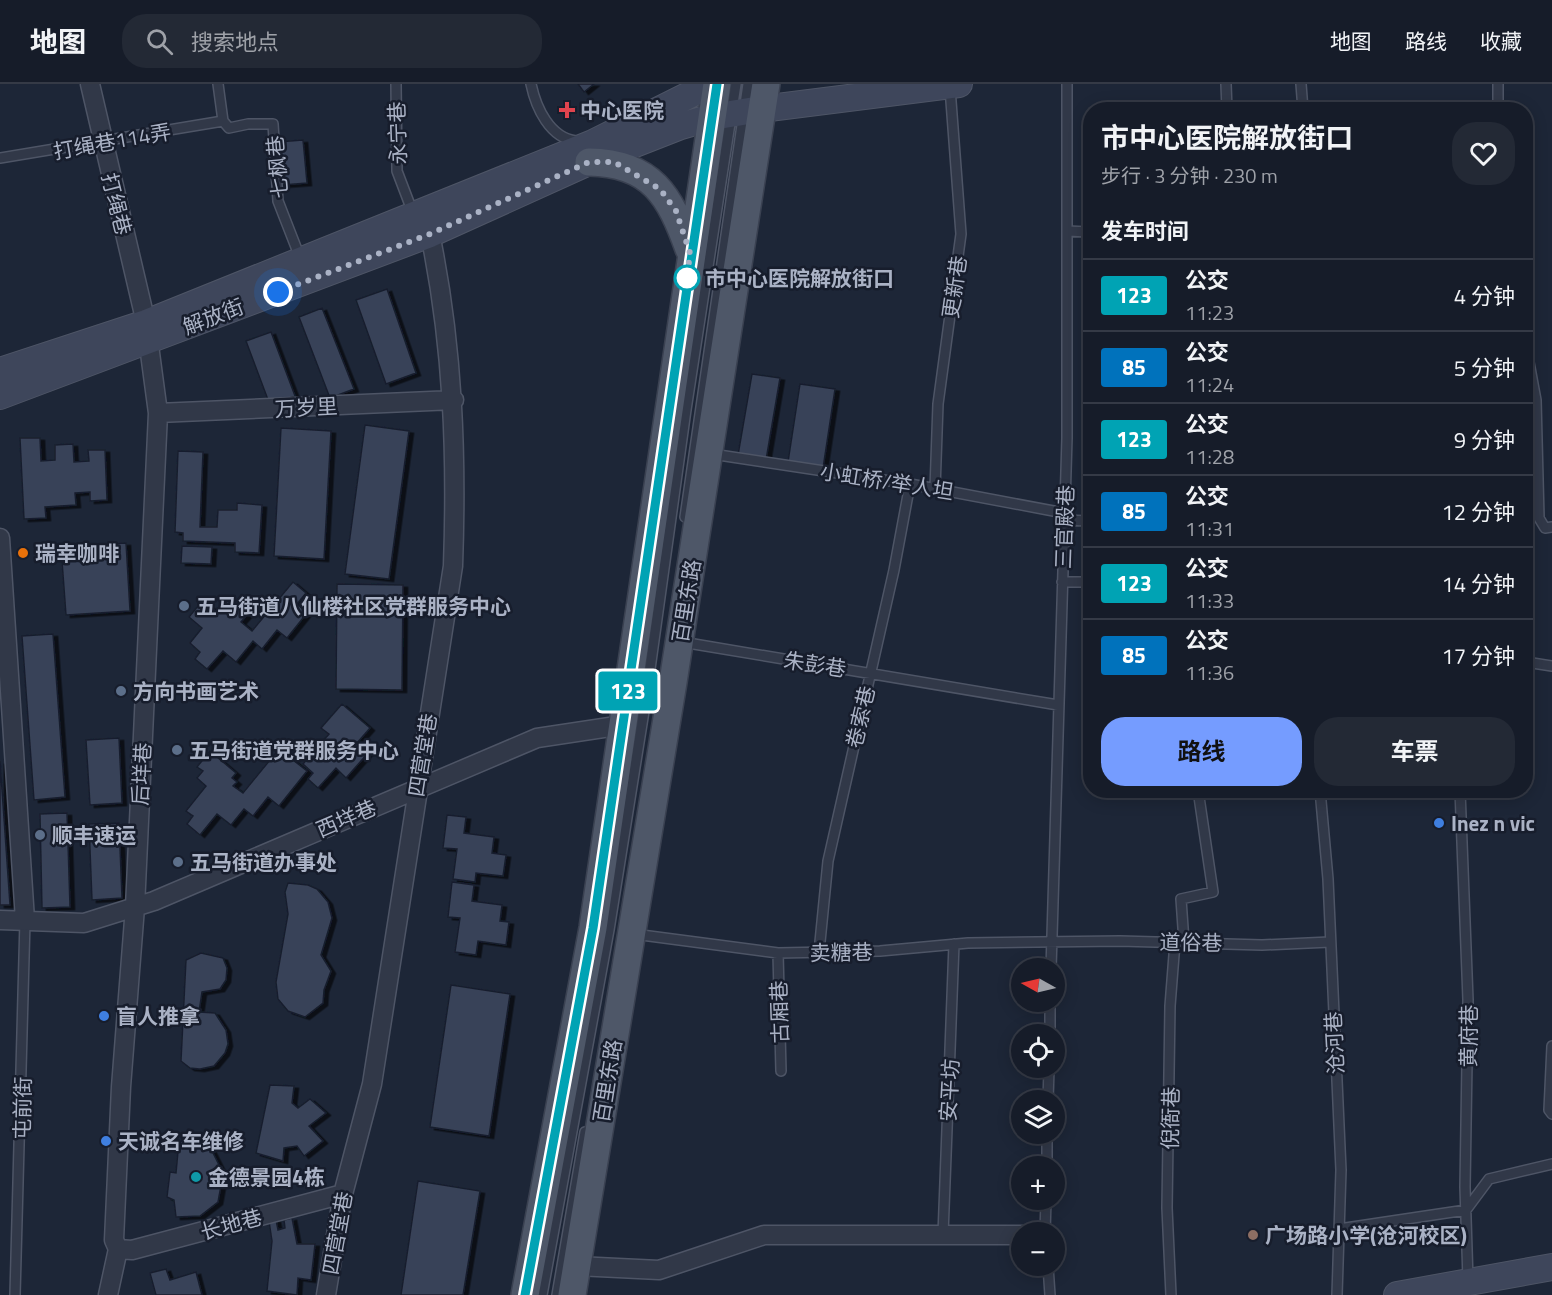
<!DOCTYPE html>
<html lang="zh">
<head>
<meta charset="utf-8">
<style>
	body { margin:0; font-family:"Titillium Web","Noto Sans SC",sans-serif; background:#232935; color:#f1f3f6; height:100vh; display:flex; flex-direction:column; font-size:22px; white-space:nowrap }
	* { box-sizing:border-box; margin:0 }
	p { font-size:20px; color:#9ea1a8 }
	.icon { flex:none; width:33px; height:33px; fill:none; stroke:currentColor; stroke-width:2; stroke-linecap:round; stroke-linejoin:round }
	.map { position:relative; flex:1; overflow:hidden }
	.details { position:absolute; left:1083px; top:18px; width:450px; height:696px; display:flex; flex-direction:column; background:#161c29; border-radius:24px; box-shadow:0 3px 15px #0003,0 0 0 2px #353a46 }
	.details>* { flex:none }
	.badge { padding:0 12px; border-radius:4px; font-size:21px; line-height:39px }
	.needle { width:39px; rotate:278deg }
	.buttons { position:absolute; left:1011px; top:874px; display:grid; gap:12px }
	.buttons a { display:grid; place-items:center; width:54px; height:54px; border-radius:50%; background:#161c29; box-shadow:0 3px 15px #0003,0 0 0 2px #353a46; font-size:30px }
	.you { position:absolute; width:30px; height:30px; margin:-15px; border:4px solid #fff; border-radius:50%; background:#1a73e8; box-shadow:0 0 0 9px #1a73e833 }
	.map>.badge { position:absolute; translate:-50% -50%; box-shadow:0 0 0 3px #fff }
	h2 { padding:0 18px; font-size:22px; line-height:54px }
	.round { display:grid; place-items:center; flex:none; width:63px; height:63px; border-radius:24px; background:#232935 }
	.headline { display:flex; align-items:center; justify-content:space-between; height:102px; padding:0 18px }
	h1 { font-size:28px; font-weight:700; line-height:45px }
	.primary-button { display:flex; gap:12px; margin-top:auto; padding:12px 18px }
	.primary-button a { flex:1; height:69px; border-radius:24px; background:#759cff; color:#111; font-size:24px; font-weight:700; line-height:69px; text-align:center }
	.primary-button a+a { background:#232935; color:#f1f3f6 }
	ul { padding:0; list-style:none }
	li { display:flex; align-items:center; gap:18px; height:72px; padding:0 18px; border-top:2px solid #353a46 }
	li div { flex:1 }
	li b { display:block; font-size:22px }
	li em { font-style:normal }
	li .badge { min-width:66px; font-weight:700; text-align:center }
	header { display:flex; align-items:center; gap:36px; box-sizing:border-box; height:84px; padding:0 30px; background:#161c29; border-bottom:2px solid #353a46 }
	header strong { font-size:28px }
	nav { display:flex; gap:33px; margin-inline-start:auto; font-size:21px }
	.search { width:420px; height:54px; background:#232935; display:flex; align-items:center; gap:15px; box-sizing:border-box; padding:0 21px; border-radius:24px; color:#9ea1a8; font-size:22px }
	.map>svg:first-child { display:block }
	.building { fill:#394358; stroke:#191f2e; stroke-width:1.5; filter:url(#shadow) }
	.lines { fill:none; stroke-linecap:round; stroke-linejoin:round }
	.service-casing { stroke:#4e5566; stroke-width:12 }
	.minor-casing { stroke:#4e5566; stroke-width:21 }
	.secondary-casing { stroke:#4e5566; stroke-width:28 }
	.primary-casing { stroke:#3a4151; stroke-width:30 }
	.service { stroke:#313848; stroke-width:9 }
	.minor { stroke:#313848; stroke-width:18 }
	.secondary { stroke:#3e465b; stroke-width:26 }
	.primary { stroke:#4e5768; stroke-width:27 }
	.line-casing { stroke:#fff; stroke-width:14 }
	.line { stroke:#00a3b4; stroke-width:9 }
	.walk { stroke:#aab2c5; stroke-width:6; stroke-dasharray:0 10.8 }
	.health-dot { fill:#e0444e; stroke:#171d2c; stroke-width:2 }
	.stop-dot { fill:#fff; stroke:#00a3b4; stroke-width:3 }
	.food-dot { fill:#e8710a; stroke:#171d2c; stroke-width:2 }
	.service-dot { fill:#5c6f8a; stroke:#171d2c; stroke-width:2 }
	.shop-dot { fill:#3f7fe0; stroke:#171d2c; stroke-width:2 }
	.culture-dot { fill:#0f9aa8; stroke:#171d2c; stroke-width:2 }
	.education-dot { fill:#8d6e63; stroke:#171d2c; stroke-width:2 }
	.labels { text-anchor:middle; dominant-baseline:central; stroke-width:5; stroke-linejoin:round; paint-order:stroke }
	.poi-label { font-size:21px; font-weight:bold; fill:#aab2c5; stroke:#171d2c; text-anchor:start }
	.street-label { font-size:21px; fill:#aab2c5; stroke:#171d2c }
	.stop-label { font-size:21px; font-weight:bold; fill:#aab2c5; stroke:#171d2c; text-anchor:start }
</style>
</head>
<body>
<header>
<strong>地图</strong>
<div class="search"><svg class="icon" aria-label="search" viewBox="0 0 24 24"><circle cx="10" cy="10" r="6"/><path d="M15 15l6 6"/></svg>搜索地点</div>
<nav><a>地图</a><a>路线</a><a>收藏</a></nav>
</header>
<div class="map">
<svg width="1552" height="1211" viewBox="0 0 1552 1211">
	<defs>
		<filter id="shadow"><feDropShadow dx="4.5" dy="2.5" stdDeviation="0" flood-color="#0009"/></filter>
	</defs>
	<rect width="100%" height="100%" fill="#1d2637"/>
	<!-- building -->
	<path class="building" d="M578,0h16l-10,8z
		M303,56l4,43 -25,2 -4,-43z
		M387,205l29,84 -30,11 -30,-84z
		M322,224l32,81 -24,9 -31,-81z
		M271,248l24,64 -25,9 -24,-64z
		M752,290l28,4 -14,82 -28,-5z
		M800,300l35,5 -12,79 -35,-6z
		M365,341l44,6 -20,148 -44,-5z
		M281,344l50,3 -7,128 -50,-3z
		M20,354h20l1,23 14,-1v-15l18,-1 1,18 15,-1 -1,-11h17l2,50 -17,1v-9l-15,1 1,12 -31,2 1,11 -22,1z
		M178,367l25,1 -3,75h17l1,-17h19v-7l25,2 -3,48 -24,-1v-9l-52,-2v-8l-8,-1z
		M126,459l4,68 -64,4 -5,-68z
		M182,462l30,1 -1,17 -30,-1z
		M293,498l13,11 -9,11 10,9 -20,25 -10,-8 -15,19 -9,-8 -17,21 -13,-11 -16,18 -12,-10 5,-7 -10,-9 12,-15 -13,-11 14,-17 15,13 10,-13 19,15 -6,7 11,9z
		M337,500l66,1 -1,105 -66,-1z
		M53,550l12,163 -31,3 -12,-164z
		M342,620l28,24 -13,15 11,10 -22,25 -10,-10 -18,20 -10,-9 5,-6 -10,-9 26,-30 -8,-6z
		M119,654l3,65 -32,2 -4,-65z
		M279,665l28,22 -28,35 -11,-9 -15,19 -9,-7 -13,16 -14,-11 -17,21 -13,-11 6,-8 -7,-5 20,-25 -9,-8 6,-7 -6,-4 13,-16 26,22 -4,5 5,4 -4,4 10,7z
		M0,677l10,144h-10z
		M67,729l3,94 -28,1 -2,-94z
		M447,731l19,2 -2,16 30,4 -2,16 14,2 -3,21 -27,-3 -1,9 -22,-3 4,-30 -14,-1z
		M119,739l3,75 -30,2 -3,-76z
		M452,798l22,3 -2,16 30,4 -2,16 9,1 -3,23 -28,-4 -2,14 -21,-3 5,-34 -12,-1z
		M288,799l20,2 9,4 11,13 4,16 -11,37 10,16 -7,19 -1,13 -18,14 -17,-6 -10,-12 -2,-17 12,-68 -3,-22z
		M201,869l22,5 4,10 -1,12 -6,9 -18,3 -3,20 16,1 11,17 2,14 -3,9 -11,13 -14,3 -10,-1 -9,-7 5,-101z
		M451,901l59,9 -21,142 -59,-9z
		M270,1001l24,1 -2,17 6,5 12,-9 16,14 -17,13 14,15 -19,15 -7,-10 -13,2 -1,13 -27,-8z
		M179,1057l29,2 12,24 2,13 -4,22 -18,14 -24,1 -2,-17 -7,-3 3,-25 6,1z
		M418,1097l62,10 -17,104h-62z
		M292,1134l5,26h18l-4,36 -13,-2 -1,17 -30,-4 5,-50 -3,-20 7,-1 2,10 7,-2 -1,-8z
		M166,1185l4,11 26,-8 6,23h-46l-6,-22z"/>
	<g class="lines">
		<!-- service casing -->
		<g class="service-casing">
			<path id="service" d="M218,0l5,37 6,7 19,-4h25l5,77 23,59
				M396,0l1,87 16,42
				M531,0c5,24 19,54 45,57
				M1226,0l1,26
				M1301,0l2,26
				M1498,0v26
				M0,74l223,-37
				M1067,147l23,1
				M1526,262l10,54 3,118 6,10 7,-1
				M712,370l198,30 154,29
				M935,405l3,-85 23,-170 -11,-146
				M685,433l63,-433
				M1064,436l26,1
				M1062,498h28
				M682,558l376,63
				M1526,578l26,4
				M1320,706l8,89 13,291 -4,125
				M1460,706l8,210 -3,187 3,93
				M634,850l144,19 102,-2 88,-8 152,-2 142,4 68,-3
				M1184,858l-3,-43 32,-7 -15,-102
				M819,868l9,-91 66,-291 16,-86
				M778,869l3,118
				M1051,885l16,-531v-354
				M1050,951v-33
				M1552,962l-3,64 3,4
				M1048,1017l1,-33
				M1047,1083v-33
				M1339,1145l127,-19 23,-31 63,-15
				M1045,1149l1,-33
				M943,1151l11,-291
				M1048,1182l2,29
				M15,1211l10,-375
				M542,1211l67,-365 36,-225 41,-295 50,-326
				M557,1211l28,-163
				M1171,1211l-4,-87 3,-202 5,-64"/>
		</g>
		<!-- minor casing -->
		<g class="minor-casing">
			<path id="minor" d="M90,0l56,239 12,90 -23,494 -14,180 -7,153 4,9 -10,46
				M158,329l296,-13
				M0,454l25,382
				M0,836l84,3 70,-22 383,-163 86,-13
				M118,1165l14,1 211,-56
				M577,1182l82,4 105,-35h258
				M326,1211l17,-101 29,-110 81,-518c4,-112 0,-221 -23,-332l-4,-9"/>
		</g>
		<!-- secondary casing -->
		<g class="secondary-casing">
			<path id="secondary" d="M0,287l146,-48 447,-180 118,-59
				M0,312l430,-162 159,-72 92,-36 31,-9 49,-8 198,-25
				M1397,1211l155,-28"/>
		</g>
		<!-- primary casing -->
		<g class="primary-casing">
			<path id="primary" d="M589,78c63,1 81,34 100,87
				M525,1211l68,-367 124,-844
				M572,1211l101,-613 93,-598"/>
		</g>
		<!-- service -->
		<use href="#service" class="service"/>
		<!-- minor -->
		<use href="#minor" class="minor"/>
		<!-- secondary -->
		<use href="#secondary" class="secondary"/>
		<!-- primary -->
		<use href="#primary" class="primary"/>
	</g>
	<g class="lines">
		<!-- line casing -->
		<g class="line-casing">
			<path id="line" d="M525,1211l68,-367 124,-844"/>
		</g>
		<!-- line -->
		<use href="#line" class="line"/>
		<!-- walk -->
		<path class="walk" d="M278,208l152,-58 159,-72h25l46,27 16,22 14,42 -3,25"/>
	</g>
	<!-- markers -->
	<path class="health-dot" d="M564 17h6v6h6v6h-6v6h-6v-6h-6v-6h6z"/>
	<circle class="stop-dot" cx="687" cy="194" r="12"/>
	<circle class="food-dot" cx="23" cy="469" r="6"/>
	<g class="service-dot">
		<circle cx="184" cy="522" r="6"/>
		<circle cx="121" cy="607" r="6"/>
		<circle cx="177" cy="666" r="6"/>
		<circle cx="40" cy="751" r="6"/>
		<circle cx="178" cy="778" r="6"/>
	</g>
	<g class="shop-dot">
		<circle cx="1439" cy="739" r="6"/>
		<circle cx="104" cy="932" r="6"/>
		<circle cx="106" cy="1057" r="6"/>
	</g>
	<circle class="culture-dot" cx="196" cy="1093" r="6"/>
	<circle class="education-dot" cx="1253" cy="1151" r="6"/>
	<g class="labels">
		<!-- poi labels -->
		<g class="poi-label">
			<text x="580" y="26">中心医院</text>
			<text x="35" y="469">瑞幸咖啡</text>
			<text x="196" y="522">五马街道八仙楼社区党群服务中心</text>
			<text x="133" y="607">方向书画艺术</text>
			<text x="189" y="666">五马街道党群服务中心</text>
			<text x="1451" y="739">Inez n vic</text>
			<text x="52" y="751">顺丰速运</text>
			<text x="190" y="778">五马街道办事处</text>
			<text x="116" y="932">盲人推拿</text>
			<text x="118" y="1057">天诚名车维修</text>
			<text x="208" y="1093">金德景园4栋</text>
			<text x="1265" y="1151">广场路小学(沧河校区)</text>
		</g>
		<!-- street labels -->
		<g class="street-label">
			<text transform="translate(397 49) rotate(-92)">永宁巷</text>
			<text transform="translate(112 57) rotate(-10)">打绳巷114弄</text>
			<text transform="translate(277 83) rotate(-95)">七枫巷</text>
			<text transform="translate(117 120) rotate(76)">打绳巷</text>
			<text transform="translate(954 203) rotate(-82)">更新巷</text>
			<text transform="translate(213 232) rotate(-21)">解放街</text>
			<text transform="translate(306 323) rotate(-3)">万岁里</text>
			<text transform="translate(887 397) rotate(9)">小虹桥/举人坦</text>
			<text transform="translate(1064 443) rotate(-88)">三官殿巷</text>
			<text transform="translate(686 517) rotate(-81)">百里东路</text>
			<text transform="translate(815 580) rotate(9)">朱彭巷</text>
			<text transform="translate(860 633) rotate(-77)">卷索巷</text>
			<text transform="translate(422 671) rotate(-81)">四营堂巷</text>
			<text transform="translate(141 690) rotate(-87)">后垟巷</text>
			<text transform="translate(346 734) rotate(-23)">西垟巷</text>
			<text transform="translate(1191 858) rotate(1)">道俗巷</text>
			<text transform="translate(841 868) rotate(-1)">卖糖巷</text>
			<text transform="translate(779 928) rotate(-92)">古厢巷</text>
			<text transform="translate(1468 952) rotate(-90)">黄府巷</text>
			<text transform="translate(1334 959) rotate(-93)">沧河巷</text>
			<text transform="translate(607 997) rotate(-81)">百里东路</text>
			<text transform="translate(949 1006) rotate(-87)">安平坊</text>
			<text transform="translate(22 1024) rotate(-89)">屯前街</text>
			<text transform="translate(1170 1034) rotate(-89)">倪衙巷</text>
			<text transform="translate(231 1140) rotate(-15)">长地巷</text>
			<text transform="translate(337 1149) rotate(-80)">四营堂巷</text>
		</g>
		<!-- stop labels -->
		<g class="stop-label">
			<text x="705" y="194">市中心医院解放街口</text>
		</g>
	</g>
</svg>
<div class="buttons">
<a><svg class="needle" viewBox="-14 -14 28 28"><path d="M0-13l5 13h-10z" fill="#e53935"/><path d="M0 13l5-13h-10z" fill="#9ea1a8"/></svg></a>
<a><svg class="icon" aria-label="locate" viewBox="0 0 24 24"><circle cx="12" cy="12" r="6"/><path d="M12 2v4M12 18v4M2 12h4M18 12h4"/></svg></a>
<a><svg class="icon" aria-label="layers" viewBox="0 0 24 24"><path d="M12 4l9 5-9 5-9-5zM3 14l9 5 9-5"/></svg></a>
<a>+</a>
<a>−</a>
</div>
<div class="you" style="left:278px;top:208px"></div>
<b class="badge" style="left:628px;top:607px;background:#00a3b4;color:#fff">123</b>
<section class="details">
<div class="headline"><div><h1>市中心医院解放街口</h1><p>步行 · 3 分钟 · 230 m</p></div><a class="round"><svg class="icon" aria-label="heart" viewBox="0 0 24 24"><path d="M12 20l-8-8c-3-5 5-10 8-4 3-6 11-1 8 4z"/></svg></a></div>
<h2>发车时间</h2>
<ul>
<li><span class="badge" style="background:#00a3b4;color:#fff">123</span><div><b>公交</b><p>11:23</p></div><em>4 分钟</em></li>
<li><span class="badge" style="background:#0072bc;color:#fff">85</span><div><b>公交</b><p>11:24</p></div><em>5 分钟</em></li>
<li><span class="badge" style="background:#00a3b4;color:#fff">123</span><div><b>公交</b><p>11:28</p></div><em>9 分钟</em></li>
<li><span class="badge" style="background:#0072bc;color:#fff">85</span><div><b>公交</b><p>11:31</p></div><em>12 分钟</em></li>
<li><span class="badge" style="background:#00a3b4;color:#fff">123</span><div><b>公交</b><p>11:33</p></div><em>14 分钟</em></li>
<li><span class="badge" style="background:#0072bc;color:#fff">85</span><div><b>公交</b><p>11:36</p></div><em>17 分钟</em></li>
</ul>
<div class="primary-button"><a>路线</a><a>车票</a></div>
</section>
</div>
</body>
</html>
